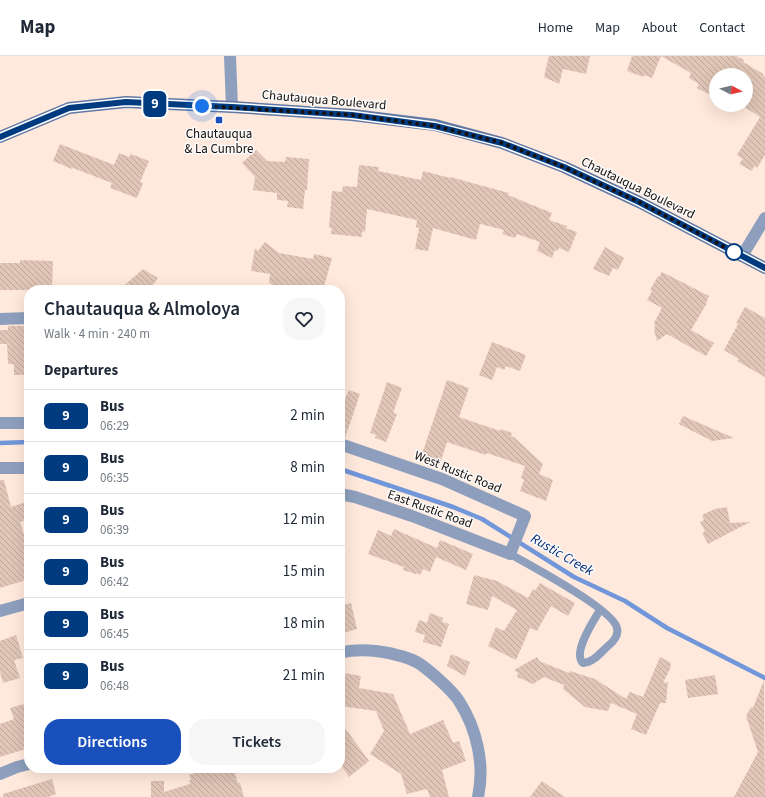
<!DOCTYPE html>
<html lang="en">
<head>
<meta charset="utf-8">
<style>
	body { margin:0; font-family:"Source Sans 3",sans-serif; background:#f6f6f7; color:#1f2937; height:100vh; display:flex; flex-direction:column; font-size:15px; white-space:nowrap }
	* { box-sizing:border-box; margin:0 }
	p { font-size:13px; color:#747a83 }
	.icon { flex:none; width:22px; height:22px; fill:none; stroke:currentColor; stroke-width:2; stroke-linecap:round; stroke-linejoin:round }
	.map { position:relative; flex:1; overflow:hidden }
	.panel { position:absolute; left:24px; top:229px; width:321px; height:488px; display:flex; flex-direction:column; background:#fff; border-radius:16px; box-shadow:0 4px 16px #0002 }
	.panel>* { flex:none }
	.badge { padding:0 8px; border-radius:6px; font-size:14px; line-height:26px }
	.needle { width:26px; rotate:97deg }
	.buttons { position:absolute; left:709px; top:12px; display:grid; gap:8px }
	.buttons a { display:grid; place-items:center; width:44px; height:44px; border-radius:50%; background:#fff; box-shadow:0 4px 16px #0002; font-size:20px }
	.you { position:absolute; width:20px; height:20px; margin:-10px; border:3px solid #fff; border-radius:50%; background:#1a73e8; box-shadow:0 0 0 6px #1a73e833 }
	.map>.badge { position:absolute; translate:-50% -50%; box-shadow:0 0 0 2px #fff }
	h2 { padding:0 20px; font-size:15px; line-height:36px }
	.round { display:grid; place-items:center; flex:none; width:42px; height:42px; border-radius:16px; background:#f6f6f7 }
	.headline { display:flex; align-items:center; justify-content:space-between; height:68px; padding:0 20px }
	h1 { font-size:19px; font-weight:600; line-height:30px }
	.button { display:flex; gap:8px; margin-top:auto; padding:8px 20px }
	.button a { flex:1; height:46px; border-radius:16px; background:#1950bc; color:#fff; font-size:16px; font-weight:600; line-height:46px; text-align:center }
	.button a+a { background:#f6f6f7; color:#1f2937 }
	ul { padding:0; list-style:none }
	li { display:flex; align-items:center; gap:12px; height:52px; padding:0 20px; border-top:1px solid #e0e1e3 }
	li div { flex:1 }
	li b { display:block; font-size:15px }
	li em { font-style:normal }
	li .badge { min-width:44px; font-weight:700; text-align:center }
	header { display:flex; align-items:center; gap:24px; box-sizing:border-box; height:56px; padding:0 20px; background:#fff; border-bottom:1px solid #e0e1e3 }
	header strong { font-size:19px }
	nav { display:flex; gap:22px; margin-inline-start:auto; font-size:14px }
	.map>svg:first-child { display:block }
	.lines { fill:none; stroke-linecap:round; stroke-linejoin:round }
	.stream { stroke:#7196da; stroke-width:4.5 }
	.building { fill:url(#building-back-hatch) }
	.lane { stroke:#8d9fbd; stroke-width:8 }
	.street { stroke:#8d9fbd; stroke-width:12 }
	.secondary { stroke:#5f78a4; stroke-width:12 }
	.line-casing { stroke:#fff; stroke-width:9 }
	.line { stroke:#003b80; stroke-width:6 }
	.walk { stroke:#180f0a; stroke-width:4; stroke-dasharray:0 7.2 }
	.poi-dot { fill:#1950bc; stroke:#fbfbfb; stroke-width:1.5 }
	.stop-dot { fill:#fff; stroke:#003b80; stroke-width:2 }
	.labels { text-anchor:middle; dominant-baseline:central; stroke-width:3; stroke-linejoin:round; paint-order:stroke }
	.street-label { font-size:13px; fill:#180f0a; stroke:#fbfbfb }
	.poi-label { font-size:13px; fill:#180f0a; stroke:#fbfbfb }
	.water-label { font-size:14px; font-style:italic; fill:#042b79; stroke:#fbfbfb }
</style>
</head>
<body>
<header>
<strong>Map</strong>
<nav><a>Home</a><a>Map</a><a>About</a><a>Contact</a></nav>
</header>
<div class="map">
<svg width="765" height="741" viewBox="0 0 765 741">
	<defs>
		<pattern id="building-back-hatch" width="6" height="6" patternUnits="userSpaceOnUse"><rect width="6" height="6" fill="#e1c6b7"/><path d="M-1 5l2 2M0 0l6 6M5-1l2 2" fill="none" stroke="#c0a99c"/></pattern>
	</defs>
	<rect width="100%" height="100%" fill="#ffe9dc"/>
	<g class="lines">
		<!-- stream -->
		<path class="stream" d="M0,387l29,-1
			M340,413l113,38 29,12 92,58 51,24 42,27 98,50"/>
	</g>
	<!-- building -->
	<path class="building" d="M549,0h41l-4,18 -23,-5 -4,15 -15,-7z
		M632,0h104l8,4 -1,2 22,13h-3l3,2v78l-8,13 -3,-2 -2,5 -13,-7 4,-5 -6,-4 23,-38 -14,-9v-33h-30v23l-19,-10 2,-4 -10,-6 2,-5 -30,-17 -9,22 -8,-3 -1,2 -16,-6z
		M60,88l54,21 5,-12 10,4 2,-3 18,7 -9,21 3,1 -6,15 -27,-10 2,-5 -39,-15 -1,1 -19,-8z
		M256,94l11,11 18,1 1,-5 23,2 -2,31h-2l-2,19 -16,-2 1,-6 -11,-1v-7l-24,-3 2,-13 -13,-14z
		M359,109l20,2 -1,4 43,9 2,-9 27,7v-1l59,16 -1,2 44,18 -3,7 18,6 -1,2 11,4 -8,20 -10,-4 -1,3 -3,-1 -3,8 -15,-7 3,-9 -23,-8 -2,4 -13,-4 2,-4 -24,-6 -4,16 -43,-12 -5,23 -13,-2 4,-21 -3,-1 1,-7 -50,-11 -2,23 -3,-1v6l-31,-3 1,-6h-3l3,-37 10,1 1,-6 14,1z
		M265,186l14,11 34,6 1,-5 18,4 -9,32 -47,-1 -7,-7 1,-8 -19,-3 4,-23 3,3z
		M605,191l19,11 -6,12 -5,-2 -4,8 -16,-7z
		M20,204l33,1 -1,29h-52v-27h20z
		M143,213l15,9 -9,12h-30z
		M662,216l47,24 -3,7h1l-16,27 23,13 -8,13 -39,-22 -10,7 -3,-11 1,-3 -1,-4 8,-15 -15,-8 5,-9 -2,-1 8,-14 1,1z
		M745,251l20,11v59l-28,-16 2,-2 -15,-9 14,-26 -2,-1z
		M8,270h21v49h-15v-11h-6l-1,-20h-7v-14h8z
		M492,286l34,13 -6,16 -14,-5 -2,4 -7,-3 -5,13 -13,-5z
		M447,324l22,8 -10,29 41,14 1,-2 11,4 -1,3 4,2 28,26 -4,10 14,6 -7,21 -26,-10 4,-11 -3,-2 4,-12 -38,-13 -1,2 -39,-13 -6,19 -19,-7z
		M387,326l15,6 -9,25 4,1 -11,28 -11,-4 1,-3 -6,-2z
		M349,334l11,4 -15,44 -5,-1v-27z
		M683,360l51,22 -22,3 -33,-17z
		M0,424h4l7,27 18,-6v18l-9,3 9,29v28l-29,9z
		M727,451l3,16 20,-1 -42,22 -6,-11 3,-2 -5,-9 4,-2 -2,-5 13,-6z
		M394,473l43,19 3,-8 33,14 -7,16 -30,-13 -6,15 -7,-3 -3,6 -4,-2v1l-13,-4 1,-3 -36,-13 10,-24 13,6z
		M474,519l23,6 31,17 5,-9 2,2 5,-8 35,20 -7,13 -17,-10 -14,25 -7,-3 -14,32 -28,-14 8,-19 8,4 13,-21 -25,-14 -4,14 -22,-6z
		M351,547l6,26 -17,5v-28z
		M430,557l13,5 -1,4 7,2 -8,23 -18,-5 2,-7 -10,-3 4,-12 8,3z
		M16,579l7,23 -9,2 6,18 -17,5 -3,-11v-31z
		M451,598l19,8 -5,14 -18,-10z
		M537,601l2,4 30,12 1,-2 25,8 31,20 4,-7 13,5 17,-40 11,6 -1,6 -7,14 5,-1 -2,21h-6l-14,32 -15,-6 6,-15 -26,-11 -3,8 -23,-4 -22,-18 1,-4 -20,-8 -11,7 -16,-7 1,-4 -4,-3z
		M344,617l17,3 -2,12 34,6 17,40 33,-14 10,23 6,-2 7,20 -24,9 7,27h-19l-3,-8 -20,5 -6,-20 -31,-20 14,-23 -8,-20 -36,-5z
		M715,619l3,19 -30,4 -3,-18z
		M764,624l1,117h-31l24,-45 -12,-36 5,-9 2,1z
		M24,648l5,18v26l-29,9v-33l14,-5 -4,-11z
		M340,665l29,40 -20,16 -9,-14z
		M212,712h21l5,15h2l4,14h-93v-16h13v11l26,-8 -1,-4h2l-2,-5z
		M52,723l4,15 -8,3h-45v-3z
		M542,725l23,16h-35z"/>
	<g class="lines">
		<!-- lane -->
		<path class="lane" d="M510,498c18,10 104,56 107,74 2,8 -4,14 -9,18 -7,6 -15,17 -25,17 -11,-10 11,-43 17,-53"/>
		<!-- street -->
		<path class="street" d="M230,0l2,51
			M742,200l23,-38
			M0,263l29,-1
			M0,367h29
			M340,388l102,35 83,37 -15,38 -98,-38 -57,-19 -15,-3
			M0,412h29
			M0,555l29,-8
			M340,597c11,-3 25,-3 36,-2 14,2 32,5 44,13 10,7 32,26 39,37 18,28 26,64 19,96
			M0,718l17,-7 12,-3"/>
		<!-- secondary -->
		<path class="secondary" d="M0,81l69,-29 57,-6 106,5 120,8 83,10 67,18 62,24 75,35 126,66"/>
	</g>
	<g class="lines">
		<!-- line casing -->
		<g class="line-casing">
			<path id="line" d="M0,81l69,-29 57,-6 106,5 120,8 83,11 67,17 62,24 75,35 126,66"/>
		</g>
		<!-- line -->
		<use href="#line" class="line"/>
		<!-- walk -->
		<path class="walk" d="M202,50l150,9 83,11 67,17 62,24 25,12 50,23 95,50"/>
	</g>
	<!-- markers -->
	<rect class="poi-dot" x="215" y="60" width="8" height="8" rx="2"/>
	<circle class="stop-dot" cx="734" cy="196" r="8"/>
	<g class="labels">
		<!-- street labels -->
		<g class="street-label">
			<text transform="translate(324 44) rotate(5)">Chautauqua Boulevard</text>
			<text transform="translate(638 132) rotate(26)">Chautauqua Boulevard</text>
			<text transform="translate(458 416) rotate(22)">West Rustic Road</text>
			<text transform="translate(430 453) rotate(20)">East Rustic Road</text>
		</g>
		<!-- poi labels -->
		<g class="poi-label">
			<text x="219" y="78">Chautauqua<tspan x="219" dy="15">&amp; La Cumbre</tspan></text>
		</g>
		<!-- water labels -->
		<g class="water-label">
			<text transform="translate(562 499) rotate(30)">Rustic Creek</text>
		</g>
	</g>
</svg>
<div class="buttons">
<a><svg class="needle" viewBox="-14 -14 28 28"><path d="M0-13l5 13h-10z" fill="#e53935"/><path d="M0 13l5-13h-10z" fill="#747a83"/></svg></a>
</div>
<div class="you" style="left:202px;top:50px"></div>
<b class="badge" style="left:155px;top:48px;background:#003b80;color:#fff">9</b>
<section class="panel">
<div class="headline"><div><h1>Chautauqua &amp; Almoloya</h1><p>Walk · 4 min · 240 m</p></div><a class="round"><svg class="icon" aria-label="heart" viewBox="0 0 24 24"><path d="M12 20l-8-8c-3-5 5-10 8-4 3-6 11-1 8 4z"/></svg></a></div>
<h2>Departures</h2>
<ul>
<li><span class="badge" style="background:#003b80;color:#fff">9</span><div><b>Bus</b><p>06:29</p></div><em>2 min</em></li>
<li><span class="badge" style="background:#003b80;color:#fff">9</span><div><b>Bus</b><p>06:35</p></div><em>8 min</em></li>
<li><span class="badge" style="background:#003b80;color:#fff">9</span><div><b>Bus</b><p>06:39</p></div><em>12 min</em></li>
<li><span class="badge" style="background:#003b80;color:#fff">9</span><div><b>Bus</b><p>06:42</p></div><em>15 min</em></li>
<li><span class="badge" style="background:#003b80;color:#fff">9</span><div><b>Bus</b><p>06:45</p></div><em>18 min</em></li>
<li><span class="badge" style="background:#003b80;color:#fff">9</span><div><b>Bus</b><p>06:48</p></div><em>21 min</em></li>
</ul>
<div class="button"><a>Directions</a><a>Tickets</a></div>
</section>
</div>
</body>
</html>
